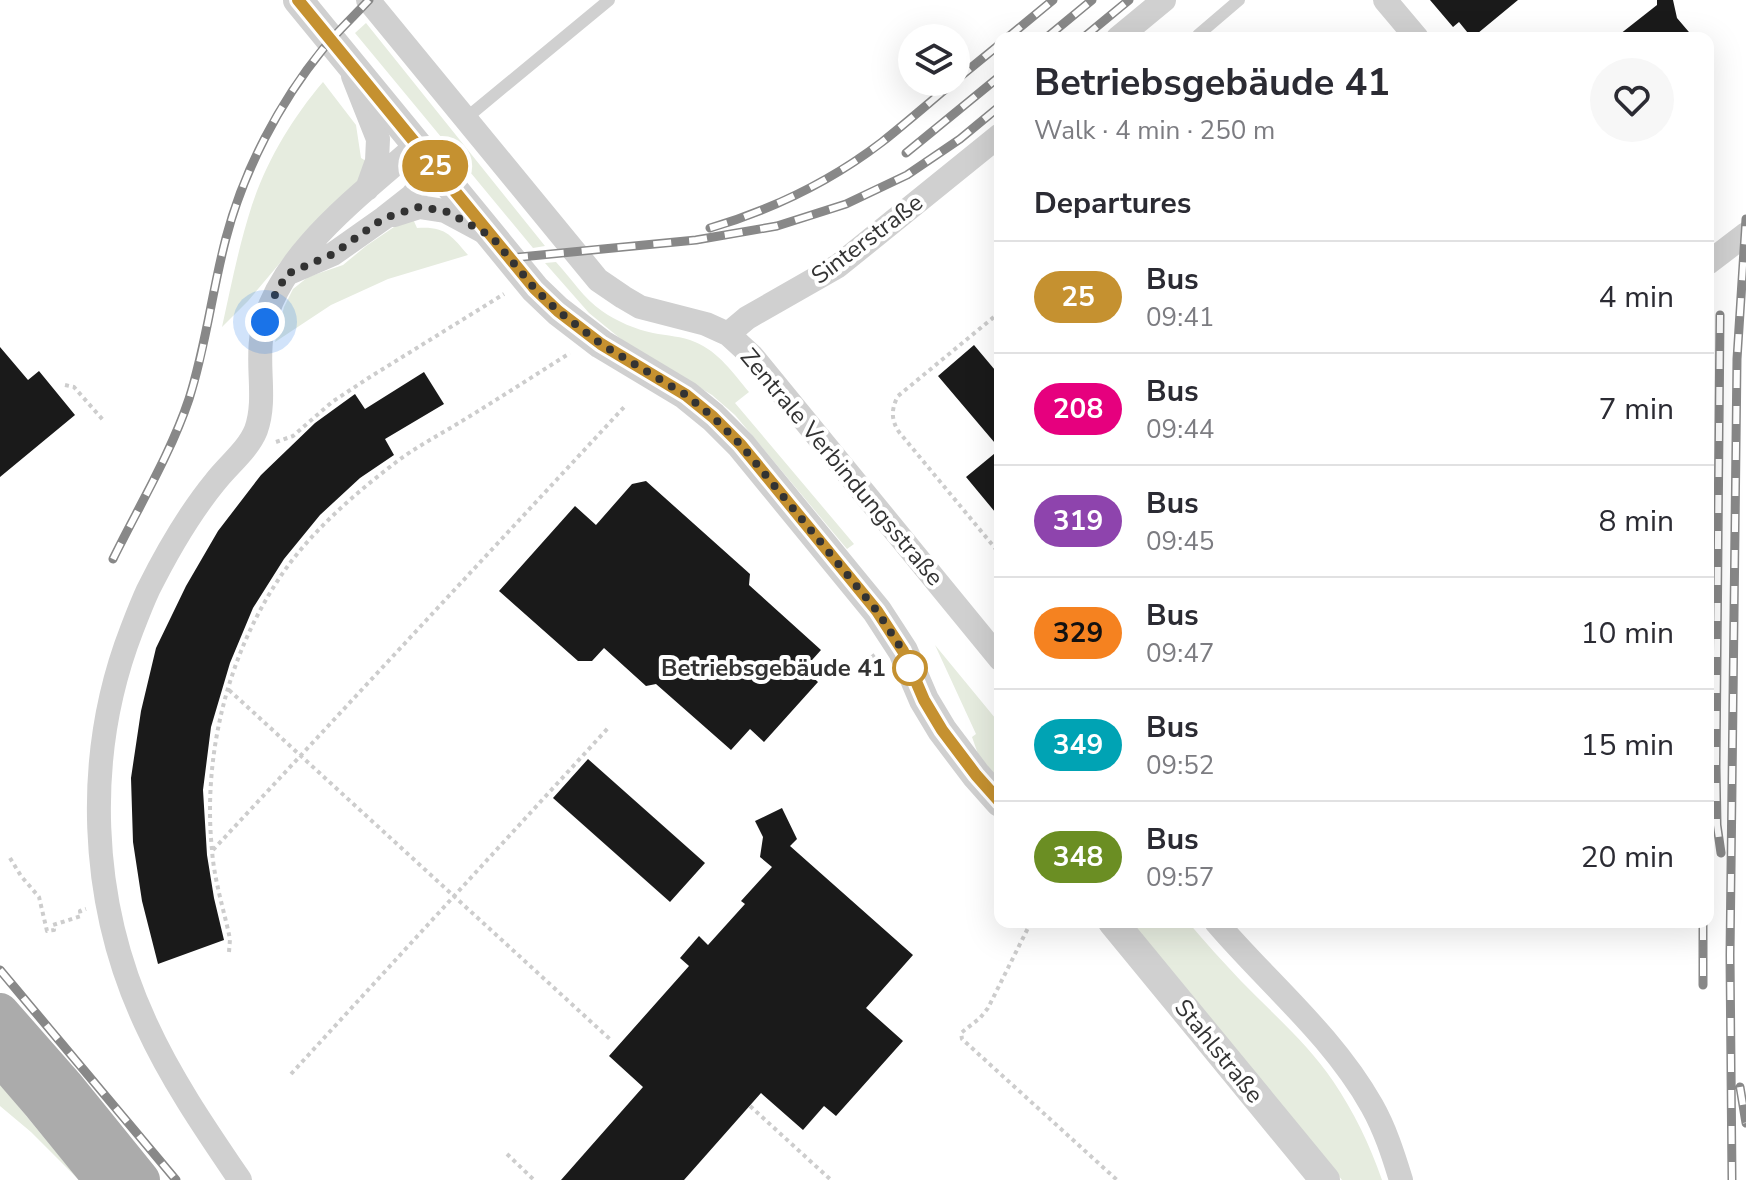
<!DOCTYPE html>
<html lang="en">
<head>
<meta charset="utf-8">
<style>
	body { margin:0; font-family:"Nunito Sans",sans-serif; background:#f7f7f7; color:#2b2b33; height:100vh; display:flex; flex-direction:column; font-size:30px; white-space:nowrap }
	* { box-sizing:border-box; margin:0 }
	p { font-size:26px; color:#7c7c81 }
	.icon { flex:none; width:44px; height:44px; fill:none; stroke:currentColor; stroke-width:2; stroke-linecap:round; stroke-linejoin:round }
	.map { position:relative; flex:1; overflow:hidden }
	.panel { position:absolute; left:994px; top:32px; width:720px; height:896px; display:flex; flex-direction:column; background:#fff; border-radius:16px; box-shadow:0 8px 32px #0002 }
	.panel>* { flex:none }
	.badge { padding:0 16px; border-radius:26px; font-size:28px; line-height:52px }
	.fabs { position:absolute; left:898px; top:24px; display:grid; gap:16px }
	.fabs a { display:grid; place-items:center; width:72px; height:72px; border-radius:50%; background:#fff; box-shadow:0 8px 32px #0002; font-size:40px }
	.you { position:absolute; width:40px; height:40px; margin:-20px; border:6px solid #fff; border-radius:50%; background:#1a73e8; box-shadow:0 0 0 12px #1a73e833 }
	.map>.badge { position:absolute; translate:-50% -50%; box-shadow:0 0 0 4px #fff }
	h2 { padding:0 40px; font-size:30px; line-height:72px }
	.round { display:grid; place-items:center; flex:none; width:84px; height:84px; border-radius:42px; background:#f7f7f7 }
	.summary { display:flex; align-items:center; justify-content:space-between; height:136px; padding:0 40px }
	h1 { font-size:38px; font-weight:700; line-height:60px }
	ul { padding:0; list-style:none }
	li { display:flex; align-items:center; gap:24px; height:112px; padding:0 40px; border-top:2px solid #e1e1e2 }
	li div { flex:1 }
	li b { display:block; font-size:30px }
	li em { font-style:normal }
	li .badge { min-width:88px; font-weight:700; text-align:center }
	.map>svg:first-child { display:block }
	.green { fill:#e6ecdf }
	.building { fill:#1a1a1a }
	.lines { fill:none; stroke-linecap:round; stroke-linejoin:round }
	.path { stroke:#cdcdcd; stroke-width:4; stroke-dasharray:4 4; stroke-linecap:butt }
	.service { stroke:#d0d0d0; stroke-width:12 }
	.minor { stroke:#d0d0d0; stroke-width:24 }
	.tertiary { stroke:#d0d0d0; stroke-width:30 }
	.primary { stroke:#ababab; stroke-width:38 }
	.rail-casing { stroke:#888; stroke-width:9 }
	.rail { stroke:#fff; stroke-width:6; stroke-dasharray:18; stroke-linecap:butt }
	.line-casing { stroke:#fff; stroke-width:18 }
	.line { stroke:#c59130; stroke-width:12 }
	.walk { stroke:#333; stroke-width:8; stroke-dasharray:0 14.4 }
	.stop-dot { fill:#fff; stroke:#c59130; stroke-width:4 }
	.labels { text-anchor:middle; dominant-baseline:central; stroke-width:8; stroke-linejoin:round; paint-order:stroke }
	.street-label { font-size:24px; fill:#333; stroke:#fff }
	.stop-label { font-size:24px; font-weight:bold; fill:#333; stroke:#fff; text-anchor:end }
</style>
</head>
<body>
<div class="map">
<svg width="1746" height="1180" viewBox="0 0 1746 1180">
	<rect width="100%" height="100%" fill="#fff"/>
	<!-- green -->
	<path class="green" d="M366,23l179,223 -12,2 -178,-215z
		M323,82l33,43 5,33 5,3 -9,23 -56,54 -53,63 -26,26c9,-41 17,-82 30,-122 15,-45 41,-88 71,-123z
		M413,219l4,9c28,-2 34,7 51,27l-80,24 -57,26 -56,37 9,-35 9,-18 15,-12 35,-12 23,-19 28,-19z
		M556,262c15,16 28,37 46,49 14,10 35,19 51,22 14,3 29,3 42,9 24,10 38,31 54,50l-14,11 119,141 -7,5 -112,-134 -23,-20 -85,-51 -38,-31 -44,-50z
		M935,645l65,79v58l-22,-28 -6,-17 4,-3z
		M1131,922h57c17,20 35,40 53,59 32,33 67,63 92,100 21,31 37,64 49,99h-40z
		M0,1084l79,96 -48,-48 -31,-26z"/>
	<!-- building -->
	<path class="building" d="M1430,0h88l-46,38 -13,-16 -6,5z
		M1657,0h16l4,18 17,20h-79l42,-33z
		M974,345l26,31v142l-34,-41 34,-28 -62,-73z
		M0,347l28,33 11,-9 36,44 -75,62z
		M424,372l20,32 -59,35 9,16 -34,23 -40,37 -36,44 -31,49 -23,55 -19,64 -8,63 4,65 7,43 10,42 -66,24 -16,-63 -9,-59 -2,-64 10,-67 15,-63 30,-62 32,-55 43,-56 54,-52 40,-29 10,15z
		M646,481l104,93 -1,11 72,65 -17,19 14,13 -54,60 -14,-13 -19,21 -75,-66 -10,2 -42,-38 -12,13h-14l-79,-70 76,-85 21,19 36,-41z
		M588,759l117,104 -35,39 -117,-104z
		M782,808l15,31 -7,7 123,109 -47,53 37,33 -67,75 -12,-10 -21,24 -42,-37 -77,87h-123l82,-93 -34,-31 80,-90 -9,-8 19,-22 9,9 37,-41 -4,-3 31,-34 -12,-10 3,-20 -8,-16z"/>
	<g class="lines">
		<!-- path -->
		<path class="path" d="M1000,312l-102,84c-7,13 -7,24 1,36l101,122
			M65,385l9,2 29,33
			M276,442l17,-6 39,-34 38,-25 134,-83
			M865,662l11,-8
			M229,690l383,351
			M213,850l413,-445
			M10,858l11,18 18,21 8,34 7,-1 -1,-5 28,-9 -1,-5 6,-2
			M1031,922l-43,86 -8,10 -19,15 1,6 155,141
			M229,952l1,-13c-6,-29 -16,-59 -18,-89 -10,-99 18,-206 78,-287 29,-38 67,-71 105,-100 19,-15 41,-26 62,-39 38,-23 75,-47 113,-71
			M291,1074l318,-347
			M750,1106l81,74
			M507,1154l27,26"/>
		<!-- service -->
		<path class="service" d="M1200,38l-2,-3 41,-35
			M465,119l144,-119"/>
		<!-- minor -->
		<path class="minor" d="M368,0l230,280 25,17 17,10 66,17 22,10 24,22 248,303
			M1385,0l32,38
			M1118,38l46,-38
			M353,76l25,63 -1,22 -10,28
			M394,215l25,-8 26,4 41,22
			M1708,263l38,-29
			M289,273l44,-19 51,-36 28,-22 11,-14 5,-24
			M728,334l19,-16 91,-52 162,-131
			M1216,922c52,61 116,113 156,184 13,23 21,48 29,74
			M240,1180c-34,-50 -69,-101 -94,-156 -57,-122 -63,-269 -14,-395 5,-13 10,-26 16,-39 19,-38 40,-75 67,-108 13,-17 33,-32 41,-52 11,-31 0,-65 6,-97 13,-76 100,-139 155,-188"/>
		<!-- tertiary -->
		<path class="tertiary" d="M298,0l237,289 23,22 43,33 85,51 27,22 28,28 136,166 26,40 21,49 18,30 34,45 24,27
			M1113,922l212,258"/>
		<!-- primary -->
		<path class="primary" d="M0,1012l65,74 76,94
			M0,1056l42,49 61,75"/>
		<!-- rail casing -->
		<g class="rail-casing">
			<path id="rail" d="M1007,38l46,-38
				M1046,38l46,-38
				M1083,38l46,-38
				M956,80l44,-36
				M906,153l94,-77
				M710,228c61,-18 121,-47 172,-86 24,-19 48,-40 72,-60
				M510,258l186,-18 81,-14 69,-22 61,-29 53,-36 40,-33
				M1720,315l-4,452 1,58 4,28
				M113,559c25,-51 58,-106 76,-160 17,-53 23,-108 37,-161 18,-68 53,-135 97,-189 14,-17 31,-33 46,-49
				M1703,922v63
				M0,970l176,210
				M1740,1087l6,36
				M1732,1180l-2,-225 7,-596 9,-140"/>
		</g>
		<!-- rail -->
		<use href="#rail" class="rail"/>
	</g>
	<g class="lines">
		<!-- line casing -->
		<g class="line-casing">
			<path id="line" d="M298,0l237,289 23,22 43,33 85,51 27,22 28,28 136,166 26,40 21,49 18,30 34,45 24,27"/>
		</g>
		<!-- line -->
		<use href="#line" class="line"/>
		<!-- walk -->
		<path class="walk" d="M265,322l6,-20 16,-28 46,-20 51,-36 35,-11 26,4 19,10 28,16 43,52 23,22 43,33 85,51 27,22 28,28 136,166 26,40 7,17"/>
	</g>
	<!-- markers -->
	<circle class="stop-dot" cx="910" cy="668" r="16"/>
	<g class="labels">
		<!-- street labels -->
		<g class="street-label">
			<text transform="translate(867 239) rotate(-37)">Sinterstraße</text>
			<text transform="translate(842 467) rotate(50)">Zentrale Verbindungsstraße</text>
			<text transform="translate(1219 1051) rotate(51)">Stahlstraße</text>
		</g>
		<!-- stop labels -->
		<g class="stop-label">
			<text x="886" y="668">Betriebsgebäude 41</text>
		</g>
	</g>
</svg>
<div class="fabs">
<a><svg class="icon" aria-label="layers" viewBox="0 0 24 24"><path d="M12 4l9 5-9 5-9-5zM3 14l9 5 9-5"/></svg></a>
</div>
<div class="you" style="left:265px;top:322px"></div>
<b class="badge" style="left:435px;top:166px;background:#c59130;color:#fff">25</b>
<section class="panel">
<div class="summary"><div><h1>Betriebsgebäude 41</h1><p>Walk · 4 min · 250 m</p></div><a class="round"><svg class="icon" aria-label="heart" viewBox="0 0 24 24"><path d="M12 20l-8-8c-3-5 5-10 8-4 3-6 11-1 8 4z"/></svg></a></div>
<h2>Departures</h2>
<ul>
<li><span class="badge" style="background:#c59130;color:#fff">25</span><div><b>Bus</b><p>09:41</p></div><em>4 min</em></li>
<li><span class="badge" style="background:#e6007e;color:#fff">208</span><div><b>Bus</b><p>09:44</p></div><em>7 min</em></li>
<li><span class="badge" style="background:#8e44ad;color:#fff">319</span><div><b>Bus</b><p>09:45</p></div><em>8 min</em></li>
<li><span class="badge" style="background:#f58220;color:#111">329</span><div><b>Bus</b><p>09:47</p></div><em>10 min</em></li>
<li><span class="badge" style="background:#00a3b4;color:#fff">349</span><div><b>Bus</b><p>09:52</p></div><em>15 min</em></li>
<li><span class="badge" style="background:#6b8e23;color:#fff">348</span><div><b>Bus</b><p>09:57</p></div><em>20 min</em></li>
</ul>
</section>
</div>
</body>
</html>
